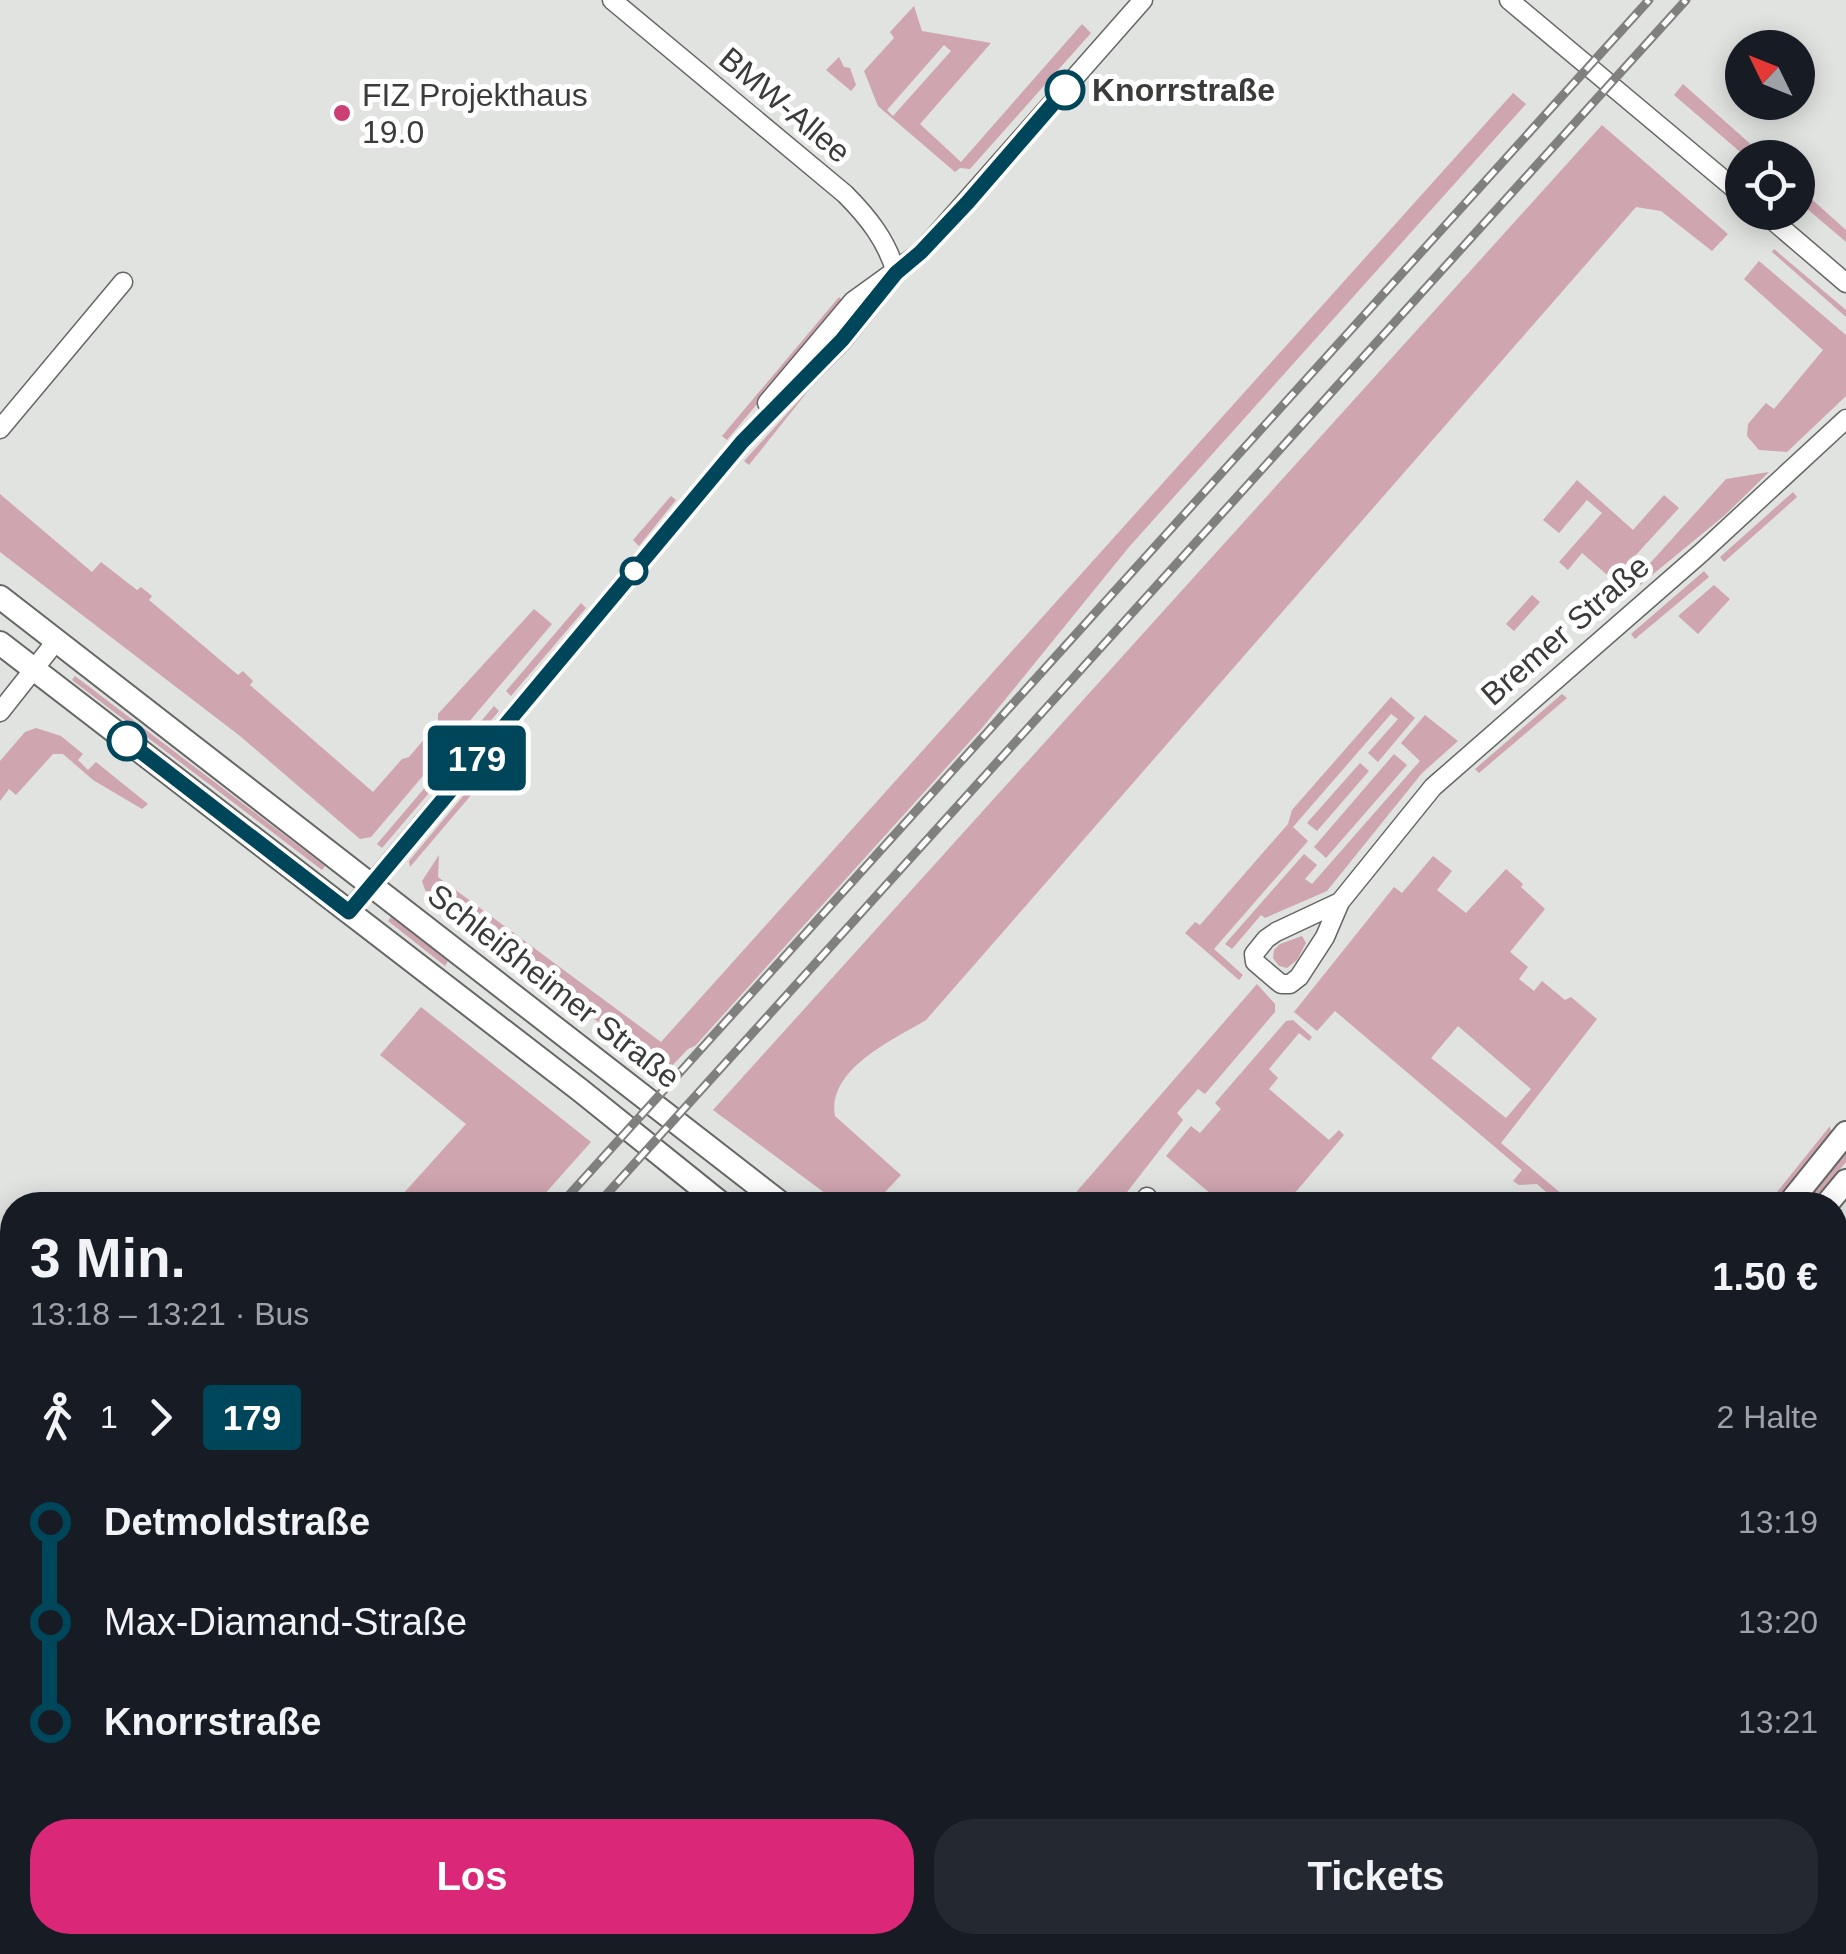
<!DOCTYPE html>
<html lang="de">
<head>
<meta charset="utf-8">
<style>
	body { margin:0; font-family:Helvetica,sans-serif; background:#242831; color:#f1f3f6; height:100vh; display:flex; flex-direction:column; font-size:38px; white-space:nowrap }
	* { box-sizing:border-box; margin:0 }
	p { font-size:32px; color:#9ea1a6 }
	.icon { flex:none; width:55px; height:55px; fill:none; stroke:currentColor; stroke-width:2; stroke-linecap:round; stroke-linejoin:round }
	.map { position:relative; flex:1; overflow:hidden }
	.sheet { position:absolute; left:0px; top:1192px; width:1848px; height:762px; display:flex; flex-direction:column; background:#171b24; border-radius:40px 40px 0 0; box-shadow:0 5px 25px #0003 }
	.sheet>* { flex:none }
	.badge { padding:0 20px; border-radius:8px; font-size:35px; line-height:65px }
	.needle { width:65px; rotate:313deg }
	.controls { position:absolute; left:1725px; top:30px; display:grid; gap:20px }
	.controls a { display:grid; place-items:center; width:90px; height:90px; border-radius:50%; background:#171b24; box-shadow:0 5px 25px #0003; font-size:50px }
	.map>.badge { position:absolute; translate:-50% -50%; box-shadow:0 0 0 5px #fff }
	.legs { display:flex; align-items:center; gap:15px; height:110px; padding:0 30px; font-size:32px }
	.legs p { margin-inline-start:auto }
	.overview { display:flex; align-items:center; justify-content:space-between; height:170px; padding:0 30px }
	h1 { font-size:55px; font-weight:800; line-height:75px }
	.primary-button { display:flex; gap:20px; margin-top:auto; padding:20px 30px }
	.primary-button a { flex:1; height:115px; border-radius:40px; background:#db2777; color:#fff; font-size:40px; font-weight:800; line-height:115px; text-align:center }
	.primary-button a+a { background:#242831; color:#f1f3f6 }
	ul { padding:0 30px; list-style:none }
	li { display:flex; align-items:center; gap:35px; height:100px; font-size:38px }
	li i { display:grid; place-items:center; width:15px; height:100%; margin:0 12px; background:currentColor }
	li i::after { content:''; width:25px; height:25px; margin:-12px; border:8px solid; border-radius:50%; background:#171b24 }
	li p { margin-inline-start:auto }
	li:first-child i { background:linear-gradient(#0000 50%,currentColor 0) }
	li:last-child i { background:linear-gradient(currentColor 50%,#0000 0) }
	.map>svg:first-child { display:block }
	.green { fill:#cfa5af; fill-rule:evenodd }
	.lines { fill:none; stroke-linecap:round; stroke-linejoin:round }
	.minor-casing { stroke:#646763; stroke-width:21 }
	.major-casing { stroke:#646763; stroke-width:26 }
	.minor { stroke:#fff; stroke-width:18 }
	.major { stroke:#fff; stroke-width:22 }
	.rail-casing { stroke:#80817f; stroke-width:9 }
	.rail { stroke:#fff; stroke-width:5; stroke-dasharray:15; stroke-linecap:butt }
	.line-1-casing { stroke:#fff; stroke-width:22 }
	.line-1 { stroke:#00465a; stroke-width:15 }
	.stop-1-dot { fill:#fff; stroke:#00465a; stroke-width:5 }
	.poi-dot { fill:#cb3f72; stroke:#fff; stroke-width:4 }
	.labels { text-anchor:middle; dominant-baseline:central; stroke-width:10; stroke-linejoin:round; paint-order:stroke }
	.stop-label { font-size:32px; font-weight:bold; fill:#3b3c3a; stroke:#fff; text-anchor:start }
	.poi-label { font-size:32px; fill:#3b3c3a; stroke:#fff; text-anchor:start }
	.street-label { font-size:32px; fill:#3b3c3a; stroke:#fff }
</style>
</head>
<body>
<div class="map">
<svg width="1846" height="1954" viewBox="0 0 1846 1954">
	<rect width="100%" height="100%" fill="#e0e3df"/>
	<!-- green -->
	<path class="green" d="M914,6l8,25 69,12 -71,81 41,38 121,-138 9,9 -121,136 -10,-1 -5,4 -77,-66 -14,-35 30,-33 -4,-6zM944,45l7,6 -58,65 -6,-6z
		M839,57l5,10 6,1 6,17 -5,6 -25,-21z
		M1683,84l82,73h-19l-72,-62z
		M1513,93l13,11 -397,443 -147,181 -287,318 -7,3 -20,21 -11,-3 -232,-177 -3,-9 17,-26 -1,22 223,165z
		M1602,125l126,109 -16,17 -51,-40 -25,-4 -710,813c-33,20 -99,49 -91,96l66,59 -28,30h-32l-128,-95z
		M1798,187l48,43v12l-48,-41z
		M1774,249l72,61v7l-74,-65z
		M1759,261l87,74v61l-59,56 -28,-2 -12,-14 1,-12 18,-21 8,6 49,-59 -79,-71z
		M839,297l4,4 -116,139 -5,-4z
		M812,386l-63,79 -5,-4z
		M1769,472l-44,43 -96,79 -47,-41 -14,17 -9,-8 43,-49 -15,-13 -28,33 -16,-13 34,-40 56,50 31,-35 15,13 -57,62 12,11 92,-102z
		M1793,492l4,5 -73,65 -4,-5z
		M0,494l92,78 9,-10 36,28 4,-3 11,9 -3,4 89,75 5,-4 10,10 -3,4 123,107 29,-33 7,-2 29,-34v-9l96,-105 18,15 -181,213 -11,2 -120,-103 -240,-184z
		M671,496l5,4 -37,46 -6,-6z
		M1704,571l5,6 -74,62 -4,-5z
		M1714,585l16,14 -32,35 -20,-18z
		M1532,595l8,7 -26,29 -8,-7z
		M581,603l5,5 -75,88 -5,-5z
		M75,676l250,190 -3,4 -250,-190z
		M1562,694l5,4 -88,75 -4,-4z
		M1391,697l24,21 -37,44 -10,-9 30,-34 -7,-5 -98,113 15,14 -94,108 29,26 -4,5 -54,-47 10,-11 5,3 88,-101 4,-14z
		M494,706l5,5 -117,137 -5,-4z
		M1425,715l33,26 -36,32 -95,118 -62,27 -4,-3 -29,34 -7,-5 79,-90 13,11 -12,14 7,5 108,-123 -19,-18z
		M36,728l25,8 22,18 -5,6 10,10 8,-8 52,42 -6,5 -49,-29 -30,-26h-10l-37,41 -7,-6 -9,12v-40l25,-29z
		M518,730l5,4 -113,133 -1,-6z
		M1394,754l13,11 -81,93 -12,-11z
		M1360,763l9,8 -52,60 -10,-8z
		M1433,856l19,15 -15,19 29,23 40,-44 17,15 -2,3 24,22 -35,43 18,15 -9,12 15,12 8,-10 23,19 6,-3 26,22 -96,124 74,62h-14l-24,-21 -18,1 -6,-4 9,-11 -187,-159 -18,20 -23,-19 100,-125 8,6zM1458,1026l73,63 -25,29 -75,-60z
		M391,917l57,44 -3,5 -57,-45z
		M1302,936l4,7 -9,17 -10,8 -8,-2 -6,-8 1,-8 6,-6z
		M1257,984l18,20v8l-70,82 -7,-5 -21,24 6,7 -66,85h-52z
		M421,1007l170,135 -56,63h-142l73,-81 -86,-69z
		M1293,1020l19,17 -3,4 -10,-8 -30,36 9,9 -9,11 60,51 10,-10 5,5 -50,59 13,11h-83l-58,-49 25,-30 9,7 21,-24 -6,-6 71,-82z
		M1830,1126l1,7 -57,70 -5,-1z
		M1846,1149v13l-35,43h-10z"/>
	<g class="lines">
		<!-- minor casing -->
		<g class="minor-casing">
			<path id="minor" d="M612,0l233,194c23,23 42,47 51,79
				M1509,0l233,195
				M1763,212l83,71
				M767,403l86,-102 68,-49 222,-252
				M0,429l123,-147
				M0,712l57,-72
				M1340,902l-64,30 -10,7 -12,15 1,8 26,22h9l9,-7 26,-40 15,-35 93,-115 268,-234 145,-134
				M349,911l393,-469 101,-102 53,-67
				M1141,1205l6,-8
				M1835,1705l11,-16
				M418,1942l14,12
				M191,1954l10,-12
				M446,1954l10,-12
				M959,1954l8,-12
				M1648,1954l10,-12"/>
		</g>
		<!-- major casing -->
		<g class="major-casing">
			<path id="major" d="M0,597l783,608
				M0,643l580,447 143,115
				M1788,1205l58,-72
				M1826,1205l20,-24
				M1714,1942l15,12
				M1756,1942l15,12
				M1221,1954l8,-12
				M1261,1954l9,-12"/>
		</g>
		<!-- minor -->
		<use href="#minor" class="minor"/>
		<!-- major -->
		<use href="#major" class="major"/>
		<!-- rail casing -->
		<g class="rail-casing">
			<path id="rail" d="M560,1205l1089,-1205
				M597,1205l1089,-1205
				M0,1847l12,-14"/>
		</g>
		<!-- rail -->
		<use href="#rail" class="rail"/>
	</g>
	<g class="lines">
		<!-- line-1 casing -->
		<g class="line-1-casing">
			<path id="line-1" d="M127,741l222,171 393,-470 100,-102 54,-67 25,-21 47,-50 97,-112"/>
		</g>
		<!-- line-1 -->
		<use href="#line-1" class="line-1"/>
	</g>
	<!-- markers -->
	<g class="stop-1-dot">
		<circle cx="1065" cy="90" r="18"/>
		<circle cx="634" cy="571" r="12"/>
		<circle cx="127" cy="741" r="18"/>
	</g>
	<circle class="poi-dot" cx="342" cy="113" r="10"/>
	<g class="labels">
		<!-- stop labels -->
		<g class="stop-label">
			<text x="1092" y="90">Knorrstraße</text>
		</g>
		<!-- poi labels -->
		<g class="poi-label">
			<text x="362" y="95">FIZ Projekthaus<tspan x="362" dy="37">19.0</tspan></text>
		</g>
		<!-- street labels -->
		<g class="street-label">
			<text transform="translate(785 105) rotate(40)">BMW-Allee</text>
			<text transform="translate(1565 630) rotate(-41)">Bremer Straße</text>
			<text transform="translate(554 986) rotate(38)">Schleißheimer Straße</text>
		</g>
	</g>
</svg>
<div class="controls">
<a><svg class="needle" viewBox="-14 -14 28 28"><path d="M0-13l5 13h-10z" fill="#e53935"/><path d="M0 13l5-13h-10z" fill="#9ea1a6"/></svg></a>
<a><svg class="icon" aria-label="locate" viewBox="0 0 24 24"><circle cx="12" cy="12" r="6"/><path d="M12 2v4M12 18v4M2 12h4M18 12h4"/></svg></a>
</div>
<b class="badge" style="left:477px;top:758px;background:#00465a;color:#fff">179</b>
<section class="sheet">
<div class="overview"><div><h1>3 Min.</h1><p>13:18 – 13:21 · Bus</p></div><b>1.50 €</b></div>
<div class="legs"><svg class="icon" aria-label="walk" viewBox="0 0 24 24"><circle cx="13" cy="4" r="2"/><path d="M13 8l-2 6 4 7M11 14l-3 7M7 12l3-4h3l4 4"/></svg>1<svg class="icon" aria-label="forward" viewBox="0 0 24 24"><path d="M9 5l7 7-7 7"/></svg><b class="badge" style="background:#00465a;color:#fff">179</b><p>2 Halte</p></div>
<ul>
<li><i style="color:#00465a"></i><b>Detmoldstraße</b><p>13:19</p></li>
<li><i style="color:#00465a"></i><span>Max-Diamand-Straße</span><p>13:20</p></li>
<li><i style="color:#00465a"></i><b>Knorrstraße</b><p>13:21</p></li>
</ul>
<div class="primary-button"><a>Los</a><a>Tickets</a></div>
</section>
</div>
</body>
</html>
